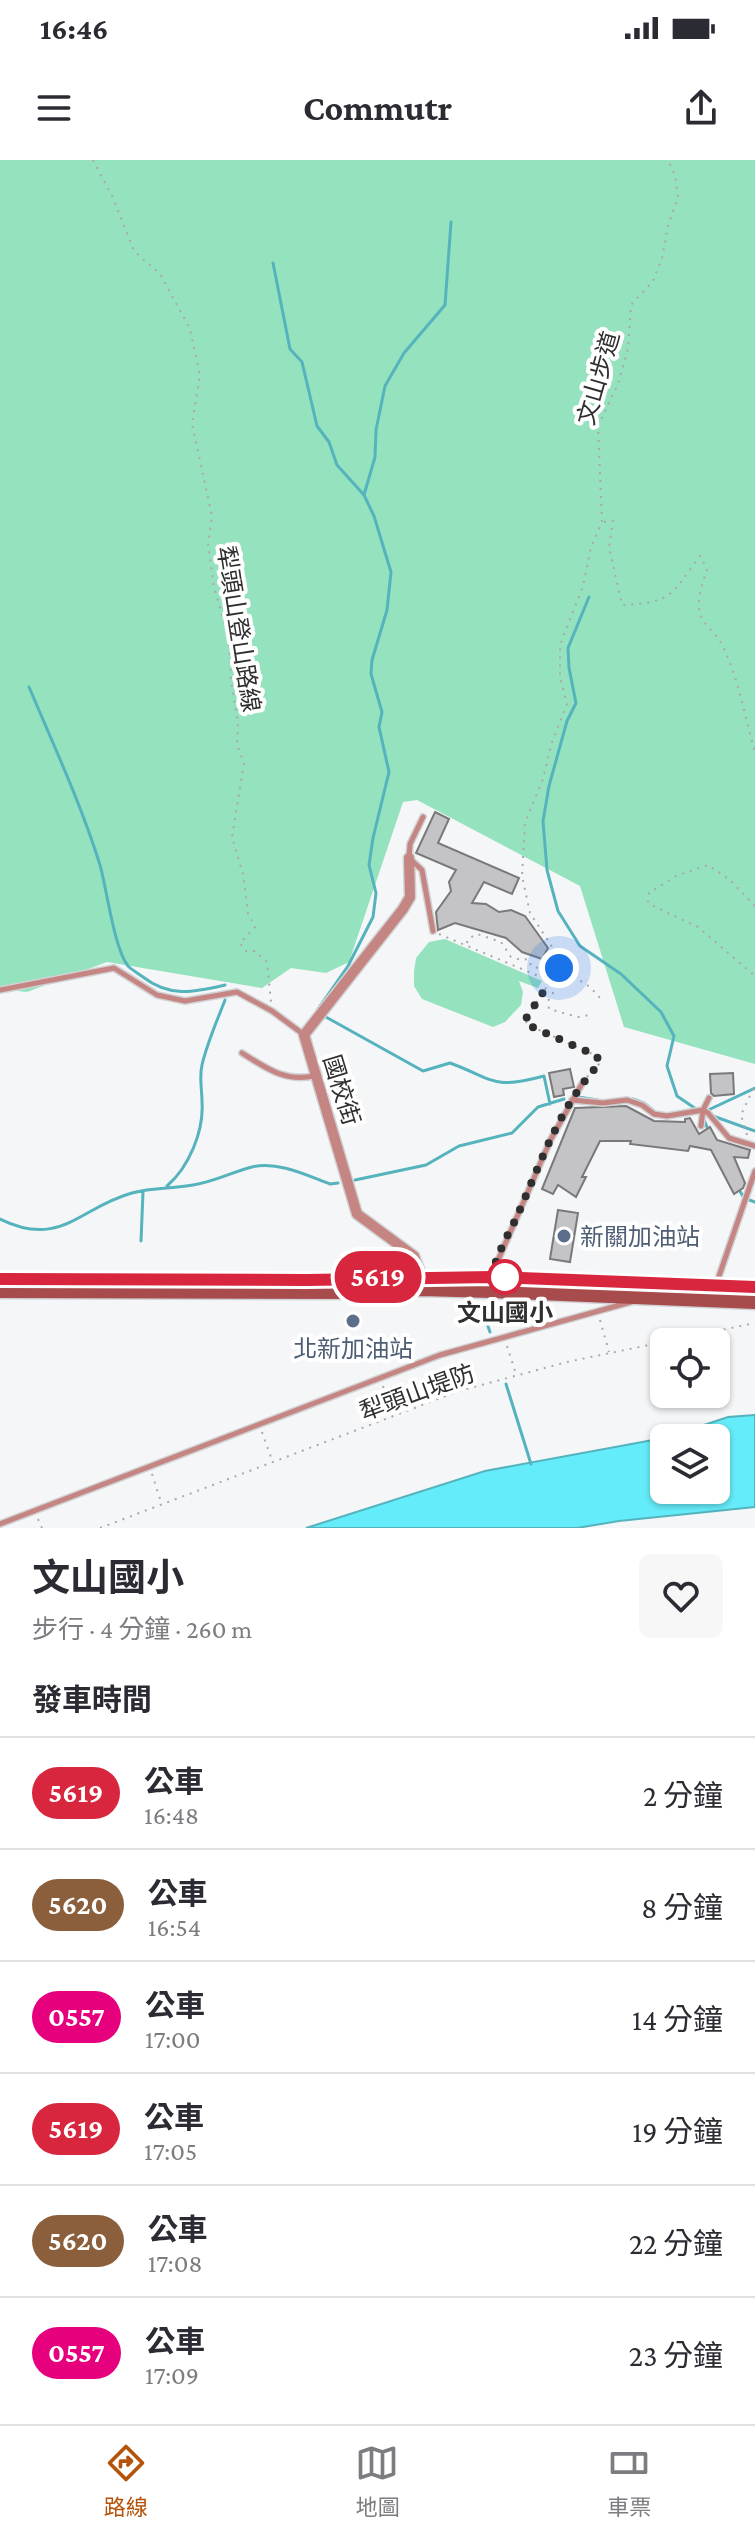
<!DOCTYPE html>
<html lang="zh-TW">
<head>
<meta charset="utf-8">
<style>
	body { margin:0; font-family:"Crimson Pro","Noto Sans TC",serif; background:#f7f7f7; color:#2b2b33; height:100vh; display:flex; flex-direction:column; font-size:30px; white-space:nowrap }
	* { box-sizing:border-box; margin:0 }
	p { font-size:26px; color:#7c7c81 }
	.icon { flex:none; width:44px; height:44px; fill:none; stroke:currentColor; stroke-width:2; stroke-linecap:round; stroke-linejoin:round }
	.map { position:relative; height:1368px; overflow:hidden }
	.drawer { display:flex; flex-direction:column; background:#fff; flex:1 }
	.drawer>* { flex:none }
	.badge { padding:0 16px; border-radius:26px; font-size:28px; line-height:52px }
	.buttons { position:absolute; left:650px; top:1168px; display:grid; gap:16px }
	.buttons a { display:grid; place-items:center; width:80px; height:80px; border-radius:12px; background:#fff; box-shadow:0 2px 6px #0004; font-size:40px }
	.you { position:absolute; width:40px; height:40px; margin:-20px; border:6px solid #fff; border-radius:50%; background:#1a73e8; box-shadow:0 0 0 12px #1a73e833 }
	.map>.badge { position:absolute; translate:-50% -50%; box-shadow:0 0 0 4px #fff }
	h2 { padding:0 32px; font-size:30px; line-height:72px }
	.round { display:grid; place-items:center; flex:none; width:84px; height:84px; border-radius:12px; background:#f7f7f7 }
	.head { display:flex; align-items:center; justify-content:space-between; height:136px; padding:0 32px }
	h1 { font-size:38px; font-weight:700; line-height:60px }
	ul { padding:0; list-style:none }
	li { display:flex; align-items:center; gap:24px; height:112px; padding:0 32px; border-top:2px solid #e1e1e2 }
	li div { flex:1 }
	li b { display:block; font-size:30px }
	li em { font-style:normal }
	li .badge { min-width:88px; font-weight:700; text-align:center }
	.status { display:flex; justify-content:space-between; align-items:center; height:56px; padding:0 40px; background:#fff; direction:ltr }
	.status svg { height:22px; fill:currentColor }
	header { display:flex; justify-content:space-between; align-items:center; height:104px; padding:0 32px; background:#fff; font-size:36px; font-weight:700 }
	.dock { display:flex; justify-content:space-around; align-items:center; height:112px; border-top:2px solid #e1e1e2; background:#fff; font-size:22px; color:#7c7c81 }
	.dock a { display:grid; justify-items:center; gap:4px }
	.dock .current { color:#b45309 }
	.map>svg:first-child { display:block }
	.green { fill:#94e2be }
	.water { fill:#65ecfa; stroke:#55b3bd; stroke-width:2 }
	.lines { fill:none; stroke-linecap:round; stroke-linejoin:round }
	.stream { stroke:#55b3bd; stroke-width:3 }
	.building { fill:#c4c4c6; stroke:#79797b; stroke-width:2 }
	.service-casing { stroke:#d1d2d4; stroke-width:8 }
	.minor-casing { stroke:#d1d2d4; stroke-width:13 }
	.secondary-casing { stroke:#d1d2d4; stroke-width:17 }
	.path { stroke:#a9a9ab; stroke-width:2; stroke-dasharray:2 6; stroke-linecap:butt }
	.service { stroke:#c58582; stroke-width:5 }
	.minor { stroke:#c58582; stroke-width:10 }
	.secondary { stroke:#a74b4c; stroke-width:14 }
	.line-casing { stroke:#fff; stroke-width:18 }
	.line { stroke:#d7263d; stroke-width:12 }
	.walk { stroke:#2f2f30; stroke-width:8; stroke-dasharray:0 14.4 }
	.service-dot { fill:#5c6f8a; stroke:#fff; stroke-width:3 }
	.stop-dot { fill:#fff; stroke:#d7263d; stroke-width:4 }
	.labels { text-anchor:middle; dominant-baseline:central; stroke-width:8; stroke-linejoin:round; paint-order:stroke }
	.street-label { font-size:24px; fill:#2f2f30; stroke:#fff }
	.service-label { font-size:24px; fill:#4e5e75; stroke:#fff; text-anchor:start }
	.stop-label { font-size:24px; font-weight:bold; fill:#2f2f30; stroke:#fff }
</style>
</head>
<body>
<div class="status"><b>16:46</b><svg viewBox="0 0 49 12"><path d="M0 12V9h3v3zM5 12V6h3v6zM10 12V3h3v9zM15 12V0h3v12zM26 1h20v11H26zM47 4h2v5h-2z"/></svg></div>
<header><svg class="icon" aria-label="menu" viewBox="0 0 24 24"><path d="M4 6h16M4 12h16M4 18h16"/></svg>Commutr<svg class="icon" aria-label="share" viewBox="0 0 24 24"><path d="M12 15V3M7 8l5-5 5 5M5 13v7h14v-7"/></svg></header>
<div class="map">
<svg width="755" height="1368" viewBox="0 0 755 1368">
	<rect width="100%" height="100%" fill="#f5f6f8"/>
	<!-- green -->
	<path class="green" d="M0,0h755v904l-131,-37 -44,-141 -163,-86 -14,2 -54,160 -23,11 -35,-5 -29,20 -155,-26 -80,30 -27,-3z
		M445,779l97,42 -4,7 -19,-7 4,11 -2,13 -16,17 -12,5 -71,-28 -8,-13v-14l2,-14 13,-16z"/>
	<!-- water -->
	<path class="water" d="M755,1255v92l-136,14 -42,7h-271l179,-57 179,-33v52h52v-52h-51l63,-21z"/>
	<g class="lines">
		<!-- stream -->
		<path class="stream" d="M273,103l17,86 12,13 15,64 12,16 8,23 27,30 10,21 17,56 -4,38 -15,50 -1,14 11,38 -3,15 10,45 -16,66 -4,27 7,28 -3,24 -25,49 -30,43
			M364,335l11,-38 1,-27 9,-44 19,-33 41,-48 6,-83
			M589,437l-21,51 1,20 7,35 -9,18 -18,65 -6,35 4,49 11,41 22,35 41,28 40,38 13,24 -7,30 10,30 19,13
			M29,527c25,59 52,117 71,178 7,25 14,83 28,101 4,4 11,8 15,11 27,21 51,15 82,8
			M324,856l99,55 27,-8c46,17 42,27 94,13l6,28
			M578,937l20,3
			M633,939l11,4 10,8
			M704,952l51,-24
			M713,956l42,15
			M703,957l6,15
			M355,1020l71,-15 33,-19 53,-13 26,-26 26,-8
			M167,1026c22,-19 37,-55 35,-84 0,-13 -3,-24 0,-37 5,-22 15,-44 23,-65
			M738,1028l6,10 11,4
			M0,1059c61,30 80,-12 132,-26 21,-6 41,-4 61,-8 21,-3 39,-13 59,-18 26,-6 54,8 78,17l8,-1
			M141,1081l2,-49
			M480,1143l10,29
			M506,1224l25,80"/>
	</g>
	<!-- building -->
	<path class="building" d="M435,652l14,7 -11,24 81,35 -7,16 -28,-12 -12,21 14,1 13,8 12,-2 14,6 23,32 -6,11 -20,-7 -16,-14 -51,-15 -17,7 -2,-18 15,-21 -2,-9 7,-12 -40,-17z
		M570,909l4,18 -11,2 1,6 -10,2 -5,-24z
		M733,913l1,21 -20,2 -3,-3 -1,-19z
		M626,946l28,15 31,1v-3l5,-1 9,16 11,-7 7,13 33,10 -2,8 -14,-1 11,26 -2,5 -9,6 -23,-44 -21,-4 -2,5 -58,-7 1,-3h-31l-18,36h4l-10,20 -18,-12 -5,9 -11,-5 33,-81z
		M558,1050l20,3 -8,49 -20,-3z"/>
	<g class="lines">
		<!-- service casing -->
		<g class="service-casing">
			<path id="service" d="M423,657l-13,27 -1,14 13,12 11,61
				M0,830l114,-22 43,27 28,6 52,-9 35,19 31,23
				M242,893c24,15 42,29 72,23
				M709,938l-6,12 5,3 21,25 26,8
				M572,940l31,3 24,-3 15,5 12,9 13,2 36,-6 -2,16
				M492,1114l59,-135 32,-57
				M717,1122l38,-111
				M0,1364l440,-169 191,-53"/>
		</g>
		<!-- minor casing -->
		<g class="minor-casing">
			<path id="minor" d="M409,698l1,39 -7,12 -99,126 53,179 57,42 9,25"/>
		</g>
		<!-- secondary casing -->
		<g class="secondary-casing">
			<path id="secondary" d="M0,1119l307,1 185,-3 263,10
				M0,1131l363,1 59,-3 70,2 263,11"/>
		</g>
		<!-- path -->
		<path class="path" d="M93,0l20,38 21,53 26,23 30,55 10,46 -8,49 20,92 -4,28 6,44 15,50 2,42 7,43 -1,22 7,18 -12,74 11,37 5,39 7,14 -15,16 5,8h10l12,11 4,40
			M604,362l9,-1 -4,26 13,58c52,-3 48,-9 78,-49l7,13c-3,11 -9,25 -8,37 0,17 15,24 22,37 18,35 23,72 34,109
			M755,746l-25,-26 -22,-15 -32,11 -27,17 -1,8 1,3 49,23 57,49
			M439,774l116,49 1,5 -8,13 1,8 29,8 11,-2
			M467,783l1,-4 9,-5 24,8 10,15 10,3 7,-1 4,8 8,1 11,-8 6,3
			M560,808l30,19 11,12
			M587,917l12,-13 -2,-8 -69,-31 -3,-5 34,-52 -8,-23 -21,-32 -8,-37 3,-53 18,-44 9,-37 15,-38 -7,-27v-32l23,-59 8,-39 11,-25 -4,-96 20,-42 10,-35 3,-44 22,-24 9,-23 6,-32 10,-29 -3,-22 -7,-15
			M747,975l-6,-20 14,-30
			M600,1160l9,32
			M507,1186l9,28
			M383,1226l9,28
			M262,1272l10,28
			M152,1314l9,28
			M38,1359l4,9
			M100,1368l359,-137 108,-29 188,-39"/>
		<!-- service -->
		<use href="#service" class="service"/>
		<!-- minor -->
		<use href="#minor" class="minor"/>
		<!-- secondary -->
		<use href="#secondary" class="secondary"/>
	</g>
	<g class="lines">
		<!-- line casing -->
		<g class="line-casing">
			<path id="line" d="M0,1119l307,1 185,-3 263,10"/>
		</g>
		<!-- line -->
		<use href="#line" class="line"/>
		<!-- walk -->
		<path class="walk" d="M505,1117h-13c3,-21 17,-43 26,-63 23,-52 42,-108 81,-150l-2,-8 -69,-31 -3,-5 34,-52"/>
	</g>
	<!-- markers -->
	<g class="service-dot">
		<circle cx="564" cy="1076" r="8"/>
		<circle cx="353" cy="1161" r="8"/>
	</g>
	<circle class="stop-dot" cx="505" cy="1117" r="16"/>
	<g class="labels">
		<!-- street labels -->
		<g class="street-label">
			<text transform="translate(598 218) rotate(-74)">文山步道</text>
			<text transform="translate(239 469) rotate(81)">犁頭山登山路線</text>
			<text transform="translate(342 930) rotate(73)">國校街</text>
			<text transform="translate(417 1232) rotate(-20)">犁頭山堤防</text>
		</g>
		<!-- service labels -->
		<g class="service-label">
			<text x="580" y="1076">新關加油站</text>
			<text x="353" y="1188" text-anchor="middle">北新加油站</text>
		</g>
		<!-- stop labels -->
		<g class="stop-label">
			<text x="505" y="1152">文山國小</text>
		</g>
	</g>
</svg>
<div class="buttons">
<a><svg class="icon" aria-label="locate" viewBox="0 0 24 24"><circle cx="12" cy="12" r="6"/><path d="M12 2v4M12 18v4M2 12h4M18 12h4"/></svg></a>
<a><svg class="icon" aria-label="layers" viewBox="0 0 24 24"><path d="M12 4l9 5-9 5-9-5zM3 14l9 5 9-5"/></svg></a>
</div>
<div class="you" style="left:559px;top:808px"></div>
<b class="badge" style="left:378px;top:1117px;background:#d7263d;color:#fff">5619</b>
</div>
<section class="drawer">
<div class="head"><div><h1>文山國小</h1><p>步行 · 4 分鐘 · 260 m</p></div><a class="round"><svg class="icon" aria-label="heart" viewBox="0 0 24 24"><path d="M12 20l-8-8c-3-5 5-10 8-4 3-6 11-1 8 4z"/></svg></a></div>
<h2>發車時間</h2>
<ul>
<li><span class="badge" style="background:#d7263d;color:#fff">5619</span><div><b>公車</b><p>16:48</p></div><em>2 分鐘</em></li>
<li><span class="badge" style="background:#8b5e3c;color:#fff">5620</span><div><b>公車</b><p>16:54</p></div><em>8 分鐘</em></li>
<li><span class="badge" style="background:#e6007e;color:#fff">0557</span><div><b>公車</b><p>17:00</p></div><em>14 分鐘</em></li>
<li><span class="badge" style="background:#d7263d;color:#fff">5619</span><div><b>公車</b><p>17:05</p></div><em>19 分鐘</em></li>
<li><span class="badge" style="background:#8b5e3c;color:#fff">5620</span><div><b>公車</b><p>17:08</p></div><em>22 分鐘</em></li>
<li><span class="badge" style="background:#e6007e;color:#fff">0557</span><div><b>公車</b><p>17:09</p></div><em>23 分鐘</em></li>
</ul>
</section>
<nav class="dock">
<a class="current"><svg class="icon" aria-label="directions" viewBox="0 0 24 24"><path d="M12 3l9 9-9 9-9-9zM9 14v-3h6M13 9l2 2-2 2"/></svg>路線</a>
<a><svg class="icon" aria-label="map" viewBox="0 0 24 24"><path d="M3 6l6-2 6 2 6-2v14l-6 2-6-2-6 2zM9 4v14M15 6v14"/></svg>地圖</a>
<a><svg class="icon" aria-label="tickets" viewBox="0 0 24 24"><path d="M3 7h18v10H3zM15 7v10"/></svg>車票</a>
</nav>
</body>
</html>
